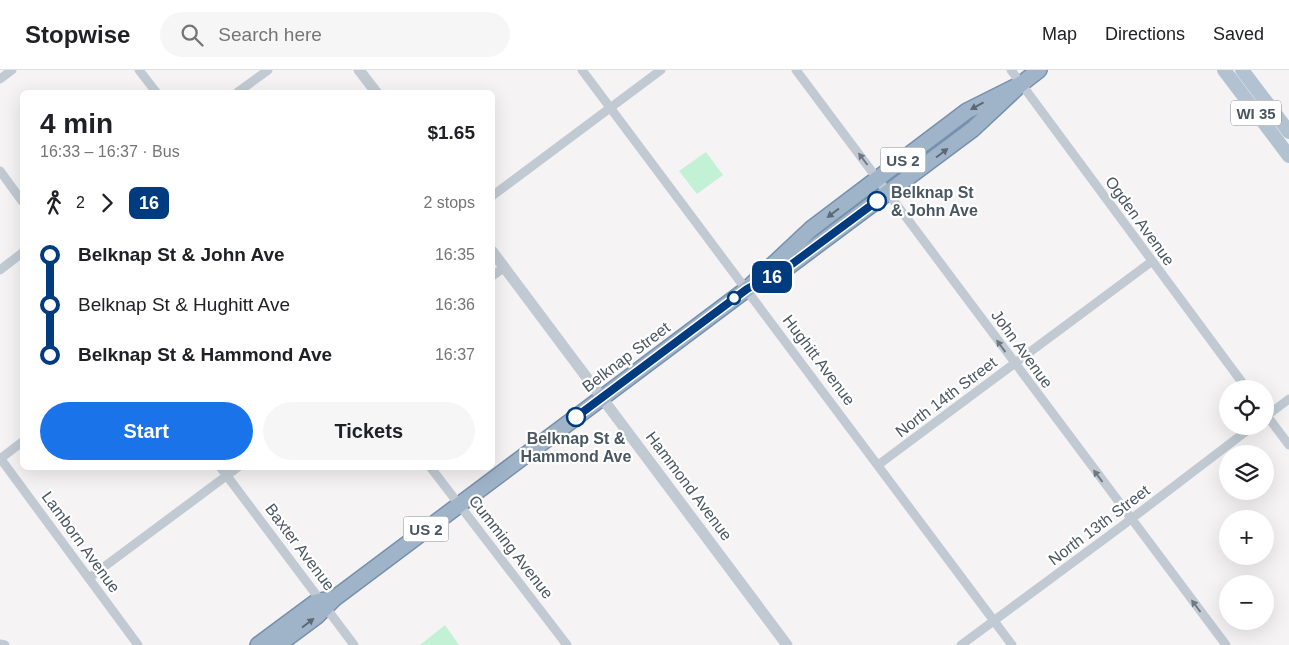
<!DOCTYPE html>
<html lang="en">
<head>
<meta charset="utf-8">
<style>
	body { margin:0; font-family:Arial,sans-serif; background:#f6f6f6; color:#202124; height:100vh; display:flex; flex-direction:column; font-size:19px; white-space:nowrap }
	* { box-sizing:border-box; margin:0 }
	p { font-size:16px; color:#757577 }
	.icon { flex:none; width:28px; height:28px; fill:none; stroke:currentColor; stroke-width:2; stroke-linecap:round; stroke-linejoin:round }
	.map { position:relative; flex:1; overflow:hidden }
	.sheet { position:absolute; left:20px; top:20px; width:475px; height:380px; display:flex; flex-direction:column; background:#fff; border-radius:8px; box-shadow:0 5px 20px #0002 }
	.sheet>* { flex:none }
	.badge { padding:0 10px; border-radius:8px; font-size:18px; line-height:32px }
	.tools { position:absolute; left:1219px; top:310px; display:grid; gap:10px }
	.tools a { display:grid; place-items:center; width:55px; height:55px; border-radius:50%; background:#fff; box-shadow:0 5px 20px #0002; font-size:25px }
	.map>.badge { position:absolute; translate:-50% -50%; box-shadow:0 0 0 2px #fff }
	.legs { display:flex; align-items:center; gap:8px; height:55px; padding:0 20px; font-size:16px }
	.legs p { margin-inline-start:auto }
	.head { display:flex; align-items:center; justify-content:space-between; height:85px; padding:0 20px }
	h1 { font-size:28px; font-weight:600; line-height:38px }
	.primary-button { display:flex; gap:10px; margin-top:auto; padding:10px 20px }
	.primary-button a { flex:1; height:58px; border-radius:30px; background:#1a73e8; color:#fff; font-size:20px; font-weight:600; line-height:58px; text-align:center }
	.primary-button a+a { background:#f6f6f6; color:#202124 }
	ul { padding:0 20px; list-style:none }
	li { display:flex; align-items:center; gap:18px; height:50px; font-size:19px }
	li i { display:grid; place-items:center; width:8px; height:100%; margin:0 6px; background:currentColor }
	li i::after { content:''; width:12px; height:12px; margin:-6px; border:4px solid; border-radius:50%; background:#fff }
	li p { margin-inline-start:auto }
	li:first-child i { background:linear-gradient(#0000 50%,currentColor 0) }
	li:last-child i { background:linear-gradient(currentColor 50%,#0000 0) }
	header { display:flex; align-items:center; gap:30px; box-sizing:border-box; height:70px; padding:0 25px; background:#fff; border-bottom:1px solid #e0e0e0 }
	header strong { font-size:24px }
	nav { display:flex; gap:28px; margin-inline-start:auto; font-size:18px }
	.search { width:350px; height:45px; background:#f6f6f6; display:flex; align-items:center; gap:12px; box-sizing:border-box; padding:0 18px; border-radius:28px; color:#757577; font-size:19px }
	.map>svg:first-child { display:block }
	.green { fill:#c3f1d5 }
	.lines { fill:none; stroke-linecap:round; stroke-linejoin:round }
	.trunk-casing { stroke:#7690ad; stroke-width:18 }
	.minor { stroke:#c1cad2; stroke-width:9 }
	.tertiary { stroke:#c1cad2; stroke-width:11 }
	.primary { stroke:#b3c2d1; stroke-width:14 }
	.trunk { stroke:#9fb4c9; stroke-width:15 }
	.oneway { fill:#5b6976 }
	.oneway2 { fill:#6e7983 }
	.line-1-casing { stroke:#fff; stroke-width:11 }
	.line-1 { stroke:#003b80; stroke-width:8 }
	.stop-1-dot { fill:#fff; stroke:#003b80; stroke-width:2.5 }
	.labels { text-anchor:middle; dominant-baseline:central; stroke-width:4.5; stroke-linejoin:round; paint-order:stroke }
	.shield { fill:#fff; stroke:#808990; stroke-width:1 }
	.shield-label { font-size:15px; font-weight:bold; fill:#4a5661 }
	.stop-label { font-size:16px; font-weight:bold; fill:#4a5661; stroke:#fff; text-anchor:start }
	.street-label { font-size:16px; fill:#4a5661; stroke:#fff }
</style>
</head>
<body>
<header>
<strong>Stopwise</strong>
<div class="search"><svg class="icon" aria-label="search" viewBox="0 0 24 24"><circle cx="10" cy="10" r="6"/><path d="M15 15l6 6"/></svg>Search here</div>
<nav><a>Map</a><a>Directions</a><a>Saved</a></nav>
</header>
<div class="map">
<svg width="1289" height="575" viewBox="0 0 1289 575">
	<rect width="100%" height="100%" fill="#f5f3f3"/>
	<!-- green -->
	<path class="green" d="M706,82l17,23 -26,19 -18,-23z
		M445,555l14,20h-39z"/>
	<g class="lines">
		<!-- trunk casing -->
		<g class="trunk-casing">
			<path id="trunk" d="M756,214l32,-17 185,-138 48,-45 18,-14
				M258,575l58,-43 18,-4
				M278,575l39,-29 18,-18 412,-309 64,-60 156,-118 54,-27"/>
		</g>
		<!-- minor -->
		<path class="minor" d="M139,0l17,22
			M582,0l430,575
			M796,0l430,575
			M1011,0l236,319
			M0,9l12,-9
			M238,22l30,-22
			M0,101l22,30
			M492,126l169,-126
			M0,200l22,-17
			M492,206l13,-9
			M1265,343l24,32
			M1265,347l24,-18
			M0,388l138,187
			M0,389l22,-17
			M878,395l273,-203
			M221,398l133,177
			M431,398l136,177
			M89,508l148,-110
			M0,574l5,1
			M961,575l161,-119 131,-100"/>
		<!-- tertiary -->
		<path class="tertiary" d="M359,0l17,22
			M492,181l295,394"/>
		<!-- primary -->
		<path class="primary" d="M1224,0l65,86
			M1242,0l47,62"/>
		<!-- trunk -->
		<use href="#trunk" class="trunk"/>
	</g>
	<!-- one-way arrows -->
	<defs><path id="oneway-solid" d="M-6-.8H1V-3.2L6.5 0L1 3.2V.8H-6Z" transform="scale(1.25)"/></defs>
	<g class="oneway">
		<use href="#oneway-solid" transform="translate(977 36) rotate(151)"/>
		<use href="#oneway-solid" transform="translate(942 83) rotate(-37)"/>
		<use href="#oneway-solid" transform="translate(833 143) rotate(143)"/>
		<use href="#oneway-solid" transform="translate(308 553) rotate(-37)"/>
	</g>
	<g class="oneway2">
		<use href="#oneway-solid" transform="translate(863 89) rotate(-127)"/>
		<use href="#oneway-solid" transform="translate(1001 276) rotate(-126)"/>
		<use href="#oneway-solid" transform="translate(1098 406) rotate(-127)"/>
		<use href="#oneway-solid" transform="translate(1196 536) rotate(-127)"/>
	</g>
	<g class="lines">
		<!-- line-1 casing -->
		<g class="line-1-casing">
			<path id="line-1" d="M576,347l171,-128 41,-22 89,-66"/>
		</g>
		<!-- line-1 -->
		<use href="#line-1" class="line-1"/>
	</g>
	<!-- markers -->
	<g class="stop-1-dot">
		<circle cx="877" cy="131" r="9"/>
		<circle cx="734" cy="228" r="6"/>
		<circle cx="576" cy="347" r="9"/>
	</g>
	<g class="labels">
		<!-- shield labels -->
		<g class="shield">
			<rect x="1231" y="30.5" width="50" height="25" rx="4"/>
			<rect x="880.5" y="77.5" width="45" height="25" rx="4"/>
			<rect x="403.5" y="446.5" width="45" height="25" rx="4"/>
		</g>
		<g class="shield-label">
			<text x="1256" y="43">WI 35</text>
			<text x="903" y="90">US 2</text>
			<text x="426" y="459">US 2</text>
		</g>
		<!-- stop labels -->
		<g class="stop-label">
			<text x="891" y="122">Belknap St<tspan x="891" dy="18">&amp; John Ave</tspan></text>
			<text x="576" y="368" text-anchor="middle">Belknap St &amp;<tspan x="576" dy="18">Hammond Ave</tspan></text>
		</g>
		<!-- street labels -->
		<g class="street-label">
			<text transform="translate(1140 151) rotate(54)">Ogden Avenue</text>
			<text transform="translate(1022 279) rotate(54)">John Avenue</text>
			<text transform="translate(626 287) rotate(-37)">Belknap Street</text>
			<text transform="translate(819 290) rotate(53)">Hughitt Avenue</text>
			<text transform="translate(946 327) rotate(-37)">North 14th Street</text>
			<text transform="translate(689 416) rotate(53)">Hammond Avenue</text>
			<text transform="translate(1099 455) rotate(-37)">North 13th Street</text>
			<text transform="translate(81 472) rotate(54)">Lamborn Avenue</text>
			<text transform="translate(300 477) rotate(53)">Baxter Avenue</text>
			<text transform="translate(511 477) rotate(52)">Cumming Avenue</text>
		</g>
	</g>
</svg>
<div class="tools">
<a><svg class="icon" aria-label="locate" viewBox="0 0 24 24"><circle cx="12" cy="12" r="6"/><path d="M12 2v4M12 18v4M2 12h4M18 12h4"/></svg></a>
<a><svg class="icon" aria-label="layers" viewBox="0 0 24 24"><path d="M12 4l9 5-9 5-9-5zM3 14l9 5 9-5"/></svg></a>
<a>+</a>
<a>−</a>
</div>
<b class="badge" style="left:772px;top:207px;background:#003b80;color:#fff">16</b>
<section class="sheet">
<div class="head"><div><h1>4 min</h1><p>16:33 – 16:37 · Bus</p></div><b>$1.65</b></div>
<div class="legs"><svg class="icon" aria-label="walk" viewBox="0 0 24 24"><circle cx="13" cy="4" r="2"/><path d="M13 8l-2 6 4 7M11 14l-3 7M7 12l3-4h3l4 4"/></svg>2<svg class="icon" aria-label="forward" viewBox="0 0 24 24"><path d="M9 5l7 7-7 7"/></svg><b class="badge" style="background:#003b80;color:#fff">16</b><p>2 stops</p></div>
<ul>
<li><i style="color:#003b80"></i><b>Belknap St &amp; John Ave</b><p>16:35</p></li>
<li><i style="color:#003b80"></i><span>Belknap St &amp; Hughitt Ave</span><p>16:36</p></li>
<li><i style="color:#003b80"></i><b>Belknap St &amp; Hammond Ave</b><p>16:37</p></li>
</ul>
<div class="primary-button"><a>Start</a><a>Tickets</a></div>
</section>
</div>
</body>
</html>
